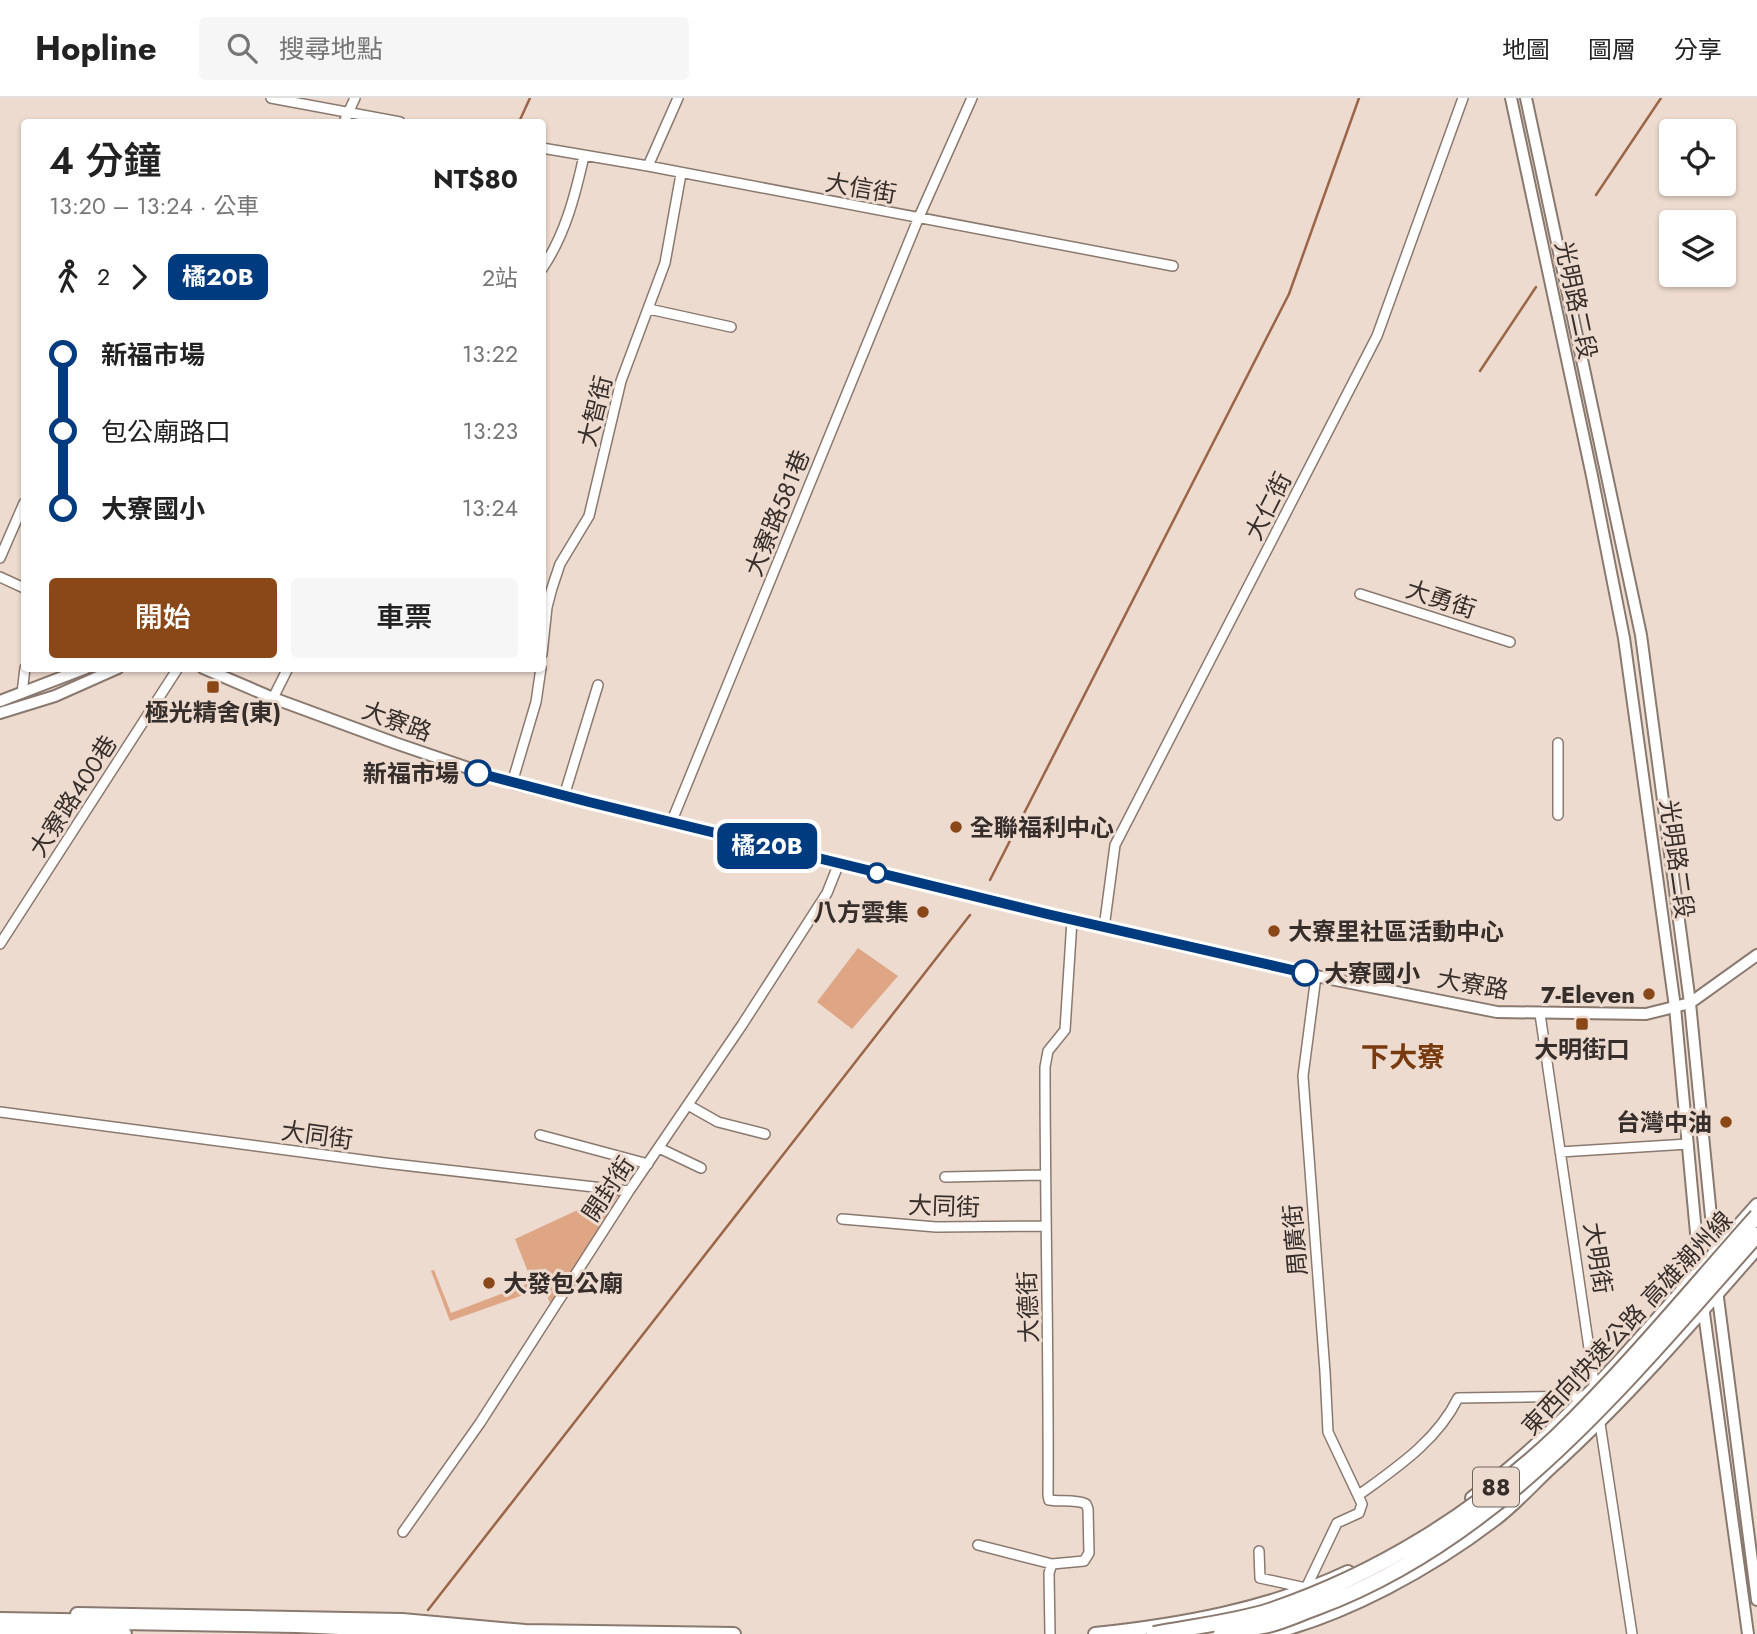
<!DOCTYPE html>
<html lang="zh-TW">
<head>
<meta charset="utf-8">
<style>
	body { margin:0; font-family:Jost,"Noto Sans TC",sans-serif; background:#f6f6f6; color:#222; height:100vh; display:flex; flex-direction:column; font-size:26px; white-space:nowrap }
	* { box-sizing:border-box; margin:0 }
	p { font-size:23px; color:#767676 }
	.icon { flex:none; width:38px; height:38px; fill:none; stroke:currentColor; stroke-width:2; stroke-linecap:round; stroke-linejoin:round }
	.map { position:relative; flex:1; overflow:hidden }
	.details { position:absolute; left:21px; top:21px; width:525px; height:553px; display:flex; flex-direction:column; background:#fff; border-radius:7px; box-shadow:0 2px 5px #0004 }
	.details>* { flex:none }
	.badge { padding:0 14px; border-radius:10px; font-size:24px; line-height:46px }
	.controls { position:absolute; left:1659px; top:21px; display:grid; gap:14px }
	.controls a { display:grid; place-items:center; width:77px; height:77px; border-radius:7px; background:#fff; box-shadow:0 2px 5px #0004; font-size:35px }
	.map>.badge { position:absolute; translate:-50% -50%; box-shadow:0 0 0 4px #fff }
	.legs { display:flex; align-items:center; gap:10px; height:77px; padding:0 28px; font-size:23px }
	.legs p { margin-inline-start:auto }
	.head { display:flex; align-items:center; justify-content:space-between; height:119px; padding:0 28px }
	h1 { font-size:38px; font-weight:600; line-height:52px }
	.cta { display:flex; gap:14px; margin-top:auto; padding:14px 28px }
	.cta a { flex:1; height:80px; border-radius:7px; background:#8a4718; color:#fff; font-size:28px; font-weight:600; line-height:80px; text-align:center }
	.cta a+a { background:#f6f6f6; color:#222 }
	ul { padding:0 28px; list-style:none }
	li { display:flex; align-items:center; gap:24px; height:77px; font-size:26px }
	li i { display:grid; place-items:center; width:10px; height:100%; margin:0 9px; background:currentColor }
	li i::after { content:''; width:18px; height:18px; margin:-9px; border:5px solid; border-radius:50%; background:#fff }
	li p { margin-inline-start:auto }
	li:first-child i { background:linear-gradient(#0000 50%,currentColor 0) }
	li:last-child i { background:linear-gradient(currentColor 50%,#0000 0) }
	header { display:flex; align-items:center; gap:42px; box-sizing:border-box; height:98px; padding:0 35px; background:#fff; border-bottom:2px solid #e0e0e0 }
	header strong { font-size:33px }
	nav { display:flex; gap:38px; margin-inline-start:auto; font-size:24px }
	.search { width:490px; height:63px; background:#f6f6f6; display:flex; align-items:center; gap:18px; box-sizing:border-box; padding:0 24px; border-radius:7px; color:#767676; font-size:26px }
	.map>svg:first-child { display:block }
	.green { fill:#dea685 }
	.lines { fill:none; stroke-linecap:round; stroke-linejoin:round }
	.stream { stroke:#9a6647; stroke-width:2.5 }
	.minor-casing { stroke:#8a796f; stroke-width:12 }
	.tertiary-casing { stroke:#8a796f; stroke-width:14 }
	.secondary-casing { stroke:#8a796f; stroke-width:16 }
	.trunk-casing { stroke:#8a796f; stroke-width:18 }
	.minor { stroke:#fff; stroke-width:9 }
	.tertiary { stroke:#fff; stroke-width:10 }
	.secondary { stroke:#fff; stroke-width:12 }
	.trunk { stroke:#fff; stroke-width:14 }
	.trunk-bridge-casing { stroke:#8a796f; stroke-width:18; stroke-linecap:butt }
	.trunk-bridge { stroke:#fff; stroke-width:14 }
	.line-1-casing { stroke:#fff; stroke-width:16 }
	.line-1 { stroke:#003b80; stroke-width:10 }
	.poi-dot { fill:#8a4718; stroke:#eedbd0; stroke-width:2.5 }
	.stop-1-dot { fill:#fff; stroke:#003b80; stroke-width:3.5 }
	.labels { text-anchor:middle; dominant-baseline:central; stroke-width:6; stroke-linejoin:round; paint-order:stroke }
	.shield { fill:#eedbd0; stroke:#6c625c; stroke-width:2 }
	.shield-label { font-size:23px; font-weight:bold; fill:#352e2a }
	.street-label { font-size:24px; fill:#352e2a; stroke:#eedbd0 }
	.poi-label { font-size:24px; font-weight:bold; fill:#352e2a; stroke:#eedbd0; text-anchor:start }
	.stop-label { font-size:24px; font-weight:bold; fill:#352e2a; stroke:#eedbd0; text-anchor:end }
	.quarter-label { font-size:28px; font-weight:bold; fill:#783b0f; stroke:#eedbd0 }
</style>
</head>
<body>
<header>
<strong>Hopline</strong>
<div class="search"><svg class="icon" aria-label="search" viewBox="0 0 24 24"><circle cx="10" cy="10" r="6"/><path d="M15 15l6 6"/></svg>搜尋地點</div>
<nav><a>地圖</a><a>圖層</a><a>分享</a></nav>
</header>
<div class="map">
<svg width="1757" height="1536" viewBox="0 0 1757 1536">
	<rect width="100%" height="100%" fill="#eedbd0"/>
	<!-- green -->
	<path class="green" d="M858,850l40,28 -46,53 -35,-27z
		M621,1092l-68,119 -10,-21 -93,33 -19,-50 3,-1 17,43 81,-31 -17,-43z"/>
	<g class="lines">
		<!-- stream -->
		<path class="stream" d="M519,24l11,-24
			M1596,97l65,-97
			M1480,273l56,-84
			M990,782l299,-586 70,-196
			M428,1512l542,-695"/>
		<!-- minor casing -->
		<g class="minor-casing">
			<path id="minor" d="M271,0l129,24
				M344,24l11,-24
				M542,50l106,18 525,100
				M648,68l30,-68
				M542,171c23,-34 33,-73 42,-113
				M649,211l82,18
				M0,460l24,-55
				M0,479l24,11
				M1360,496l150,48
				M542,556l5,-47 5,-19 8,-24 29,-48 32,-135 44,-118 16,-89
				M22,595l3,-25
				M273,600l15,-30
				M1558,645v72
				M512,685l24,-81 5,-34
				M564,698l34,-111
				M671,725l248,-606 53,-119
				M1104,830l11,-83 262,-509 86,-238
				M0,846l178,-276
				M1540,916l55,375
				M688,1007l30,17 47,12
				M0,1014l385,51 244,28
				M540,1037l108,29
				M659,1050l42,20
				M1560,1054l128,-8
				M945,1079l100,-2
				M842,1121l94,8 109,-1
				M1599,1319l33,217
				M1359,1397c37,-27 78,-54 99,-97l128,-2
				M403,1434l77,-109 149,-232 113,-166 85,-132 12,-30
				M978,1447l74,19
				M1259,1453l1,27 46,10 31,-65 22,-10 3,-9 -34,-72 -3,-60 -22,-296 13,-100
				M1050,1536l-1,-61 3,-9 32,-3 5,-8 -1,-44 -2,-5c-11,-5 -25,-2 -37,-4l-1,-5c1,-142 -3,-285 -3,-428l3,-16 17,-21 7,-110"/>
		</g>
		<!-- tertiary casing -->
		<g class="tertiary-casing">
			<path id="tertiary" d="M1511,0l81,378 32,162 51,369 25,269
				M1526,0l115,537 49,368 25,254
				M203,570l70,30 122,45 117,40 627,153 177,40 181,36 149,2 44,-11 67,-48
				M0,603l86,-33
				M0,615l55,-17 63,-28
				M1717,1192l40,310
				M1703,1208l45,328"/>
		</g>
		<!-- secondary casing -->
		<g class="secondary-casing">
			<path id="secondary" d="M1472,1400c109,-81 195,-192 285,-293
				M77,1516l325,6 123,11 209,3
				M1095,1536c85,-9 175,-25 253,-62
				M1267,1536c79,-19 164,-66 227,-114 20,-15 37,-34 55,-51 75,-68 142,-145 208,-221"/>
		</g>
		<!-- trunk casing -->
		<g class="trunk-casing">
			<path id="trunk" d="M0,1522l297,5 191,9
				M0,1534l124,2"/>
		</g>
		<!-- minor -->
		<use href="#minor" class="minor"/>
		<!-- tertiary -->
		<use href="#tertiary" class="tertiary"/>
		<!-- secondary -->
		<use href="#secondary" class="secondary"/>
		<!-- trunk -->
		<use href="#trunk" class="trunk"/>
		<!-- trunk-bridge casing -->
		<g class="trunk-bridge-casing">
			<path id="trunk-bridge" d="M1154,1536c36,-7 81,-12 115,-23 107,-36 206,-97 288,-175 71,-69 134,-146 200,-220
				M1221,1536c16,-3 32,-6 47,-9 17,-4 33,-12 50,-18 185,-69 311,-229 439,-372"/>
		</g>
		<!-- trunk-bridge -->
		<use href="#trunk-bridge" class="trunk-bridge"/>
	</g>
	<g class="lines">
		<!-- line-1 casing -->
		<g class="line-1-casing">
			<path id="line-1" d="M478,675l111,29 458,112 258,59"/>
		</g>
		<!-- line-1 -->
		<use href="#line-1" class="line-1"/>
	</g>
	<!-- markers -->
	<g class="poi-dot">
		<rect x="206" y="582" width="14" height="14" rx="3.5"/>
		<circle cx="956" cy="729" r="7"/>
		<circle cx="923" cy="814" r="7"/>
		<circle cx="1274" cy="833" r="7"/>
		<circle cx="1649" cy="896" r="7"/>
		<rect x="1575" y="919" width="14" height="14" rx="3.5"/>
		<circle cx="1726" cy="1024" r="7"/>
		<circle cx="489" cy="1185" r="7"/>
	</g>
	<g class="stop-1-dot">
		<circle cx="478" cy="675" r="12"/>
		<circle cx="877" cy="775" r="9"/>
		<circle cx="1305" cy="875" r="12"/>
	</g>
	<g class="labels">
		<!-- shield labels -->
		<rect class="shield" x="1473" y="1369.5" width="46" height="39" rx="5"/>
		<g class="shield-label">
			<text x="1496" y="1389">88</text>
		</g>
		<!-- street labels -->
		<g class="street-label">
			<text transform="translate(861 90) rotate(10)">大信街</text>
			<text transform="translate(1576 202) rotate(78)">光明路二段</text>
			<text transform="translate(595 313) rotate(-76)">大智街</text>
			<text transform="translate(1268 408) rotate(-63)">大仁街</text>
			<text transform="translate(777 415) rotate(-68)">大寮路581巷</text>
			<text transform="translate(1441 501) rotate(18)">大勇街</text>
			<text transform="translate(397 623) rotate(20)">大寮路</text>
			<text transform="translate(73 698) rotate(-57)">大寮路400巷</text>
			<text transform="translate(1677 761) rotate(82)">光明路二段</text>
			<text transform="translate(1473 886) rotate(10)">大寮路</text>
			<text transform="translate(317 1037) rotate(8)">大同街</text>
			<text transform="translate(608 1091) rotate(-56)">開封街</text>
			<text transform="translate(944 1108) rotate(2)">大同街</text>
			<text transform="translate(1295 1142) rotate(-95)">周廣街</text>
			<text transform="translate(1598 1160) rotate(81)">大明街</text>
			<text transform="translate(1028 1209) rotate(-92)">大德街</text>
			<text transform="translate(1627 1225) rotate(-47)">東西向快速公路 高雄潮州線</text>
		</g>
		<!-- poi labels -->
		<g class="poi-label">
			<text x="213" y="614" text-anchor="middle">極光精舍(東)</text>
			<text x="970" y="729">全聯福利中心</text>
			<text x="909" y="814" text-anchor="end">八方雲集</text>
			<text x="1288" y="833">大寮里社區活動中心</text>
			<text x="1635" y="896" text-anchor="end">7-Eleven</text>
			<text x="1582" y="951" text-anchor="middle">大明街口</text>
			<text x="1712" y="1024" text-anchor="end">台灣中油</text>
			<text x="503" y="1185">大發包公廟</text>
		</g>
		<!-- stop labels -->
		<g class="stop-label">
			<text x="459" y="675">新福市場</text>
			<text x="1324" y="875" text-anchor="start">大寮國小</text>
		</g>
		<!-- quarter labels -->
		<g class="quarter-label">
			<text x="1403" y="959">下大寮</text>
		</g>
	</g>
</svg>
<div class="controls">
<a><svg class="icon" aria-label="locate" viewBox="0 0 24 24"><circle cx="12" cy="12" r="6"/><path d="M12 2v4M12 18v4M2 12h4M18 12h4"/></svg></a>
<a><svg class="icon" aria-label="layers" viewBox="0 0 24 24"><path d="M12 4l9 5-9 5-9-5zM3 14l9 5 9-5"/></svg></a>
</div>
<b class="badge" style="left:767px;top:748px;background:#003b80;color:#fff">橘20B</b>
<section class="details">
<div class="head"><div><h1>4 分鐘</h1><p>13:20 – 13:24 · 公車</p></div><b>NT$80</b></div>
<div class="legs"><svg class="icon" aria-label="walk" viewBox="0 0 24 24"><circle cx="13" cy="4" r="2"/><path d="M13 8l-2 6 4 7M11 14l-3 7M7 12l3-4h3l4 4"/></svg>2<svg class="icon" aria-label="forward" viewBox="0 0 24 24"><path d="M9 5l7 7-7 7"/></svg><b class="badge" style="background:#003b80;color:#fff">橘20B</b><p>2站</p></div>
<ul>
<li><i style="color:#003b80"></i><b>新福市場</b><p>13:22</p></li>
<li><i style="color:#003b80"></i><span>包公廟路口</span><p>13:23</p></li>
<li><i style="color:#003b80"></i><b>大寮國小</b><p>13:24</p></li>
</ul>
<div class="cta"><a>開始</a><a>車票</a></div>
</section>
</div>
</body>
</html>
